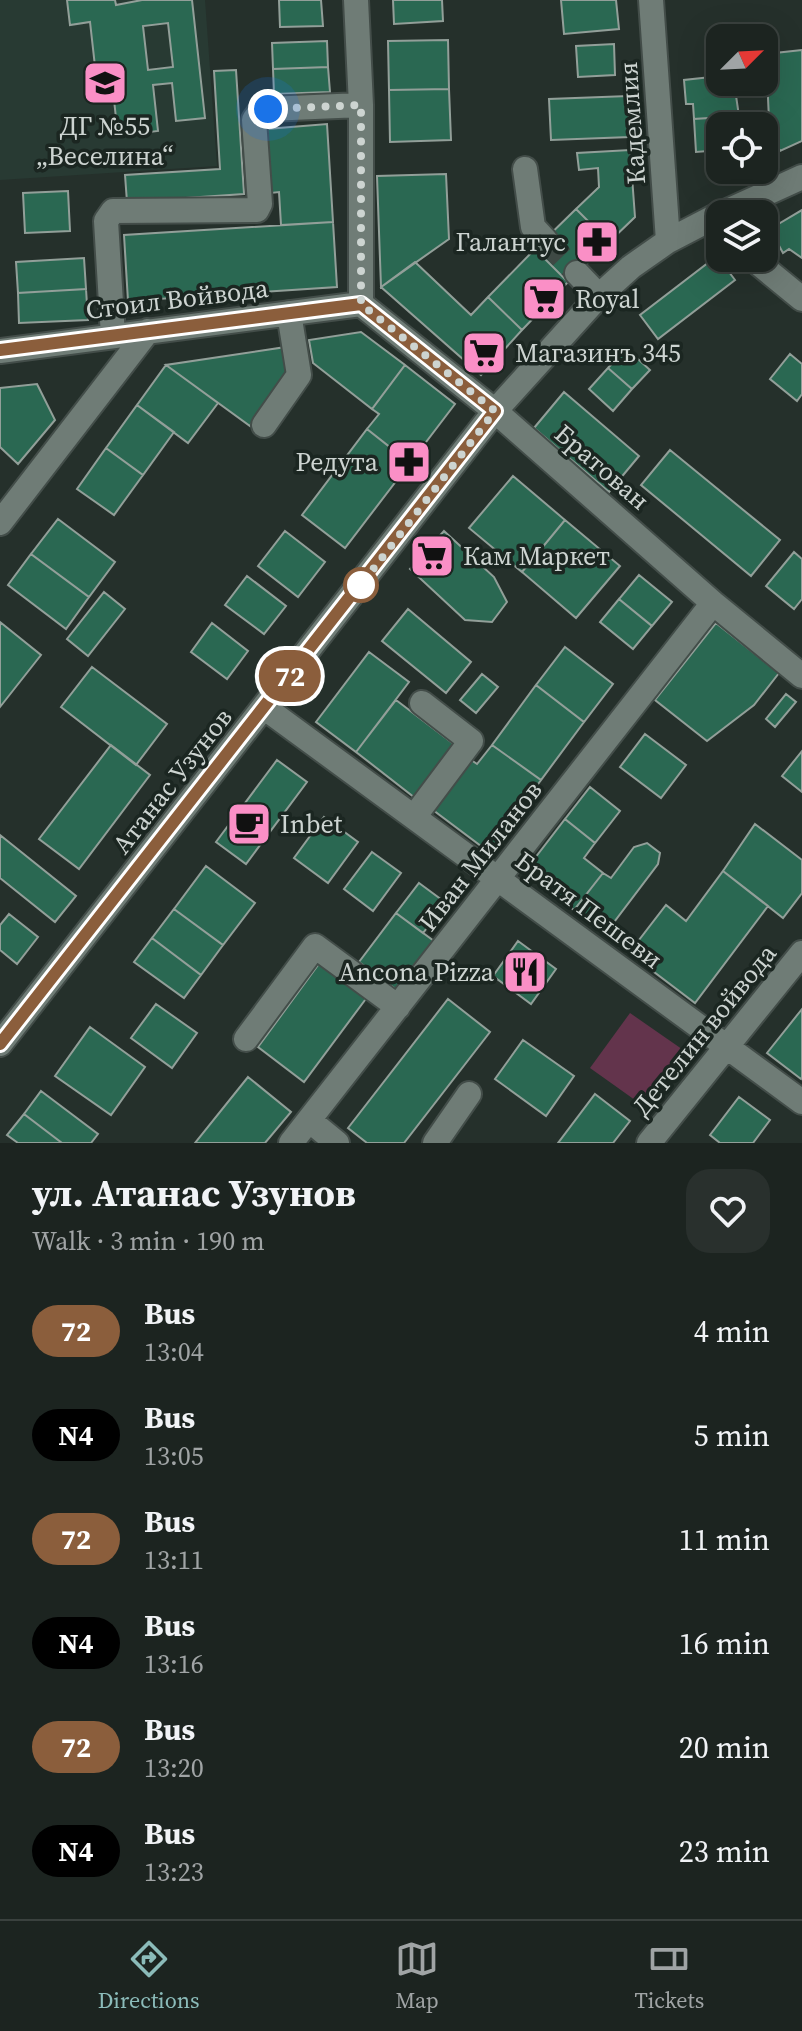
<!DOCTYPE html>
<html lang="en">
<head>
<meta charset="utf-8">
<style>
	body { margin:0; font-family:"Source Serif 4",serif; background:#29302d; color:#f1f3f6; height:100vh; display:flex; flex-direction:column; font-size:30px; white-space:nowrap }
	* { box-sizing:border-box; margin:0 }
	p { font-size:26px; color:#a0a4a5 }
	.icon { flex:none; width:44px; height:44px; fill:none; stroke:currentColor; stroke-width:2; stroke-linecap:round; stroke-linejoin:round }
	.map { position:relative; height:1143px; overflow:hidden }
	.details { display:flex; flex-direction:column; background:#1c2420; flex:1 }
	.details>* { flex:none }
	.badge { padding:0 16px; border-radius:26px; font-size:28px; line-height:52px }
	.needle { width:52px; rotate:66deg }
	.controls { position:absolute; left:706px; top:24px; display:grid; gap:16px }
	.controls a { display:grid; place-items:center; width:72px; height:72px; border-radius:16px; background:#1c2420; box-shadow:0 8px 32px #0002,0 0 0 2px #3a413e; font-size:40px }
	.you { position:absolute; width:40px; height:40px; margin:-20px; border:6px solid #fff; border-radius:50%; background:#1a73e8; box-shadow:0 0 0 12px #1a73e833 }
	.map>.badge { position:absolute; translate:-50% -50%; box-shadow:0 0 0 4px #fff }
	.round { display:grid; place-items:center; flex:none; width:84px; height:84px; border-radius:24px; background:#29302d }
	.head { display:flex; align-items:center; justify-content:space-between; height:136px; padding:0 32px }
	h1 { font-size:38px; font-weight:700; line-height:60px }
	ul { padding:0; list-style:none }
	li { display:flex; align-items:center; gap:24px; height:104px; padding:0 32px }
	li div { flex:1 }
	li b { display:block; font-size:30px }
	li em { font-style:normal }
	li .badge { min-width:88px; font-weight:700; text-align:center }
	.menu { display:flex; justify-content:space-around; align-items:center; height:112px; border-top:2px solid #3a413e; background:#1c2420; font-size:22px; color:#a0a4a5 }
	.menu a { display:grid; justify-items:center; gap:4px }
	.menu .current { color:#8bbbb9 }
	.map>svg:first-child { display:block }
	.built { fill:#283a33 }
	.green { fill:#63344c }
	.building { fill:#2a6852; stroke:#929f99; stroke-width:2; fill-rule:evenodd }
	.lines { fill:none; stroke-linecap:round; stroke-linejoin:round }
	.minor-tunnel { stroke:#3e4944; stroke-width:24; stroke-dasharray:24 12; stroke-linecap:butt }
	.minor-casing { stroke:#434d49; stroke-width:28 }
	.minor { stroke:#6f7c76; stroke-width:24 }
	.line-casing { stroke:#fff; stroke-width:18 }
	.line { stroke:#8b5e3c; stroke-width:12 }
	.walk { stroke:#cdd4d1; stroke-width:8; stroke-dasharray:0 14.4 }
	.stop-dot { fill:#fff; stroke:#8b5e3c; stroke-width:4 }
	.labels { text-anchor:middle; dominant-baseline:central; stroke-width:7; stroke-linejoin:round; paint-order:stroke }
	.street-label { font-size:26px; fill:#cdd4d1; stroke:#1b2621 }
	.poi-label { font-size:26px; fill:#cdd4d1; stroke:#1b2621; text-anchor:start }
</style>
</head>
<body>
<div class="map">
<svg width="802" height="1143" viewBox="0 0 802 1143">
	<rect width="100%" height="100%" fill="#25302b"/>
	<!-- built -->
	<path class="built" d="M0,0h205l12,166 -217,14z"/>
	<!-- green -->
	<path class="green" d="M630,1013l59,41 -40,56 -59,-42z"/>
	<!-- building -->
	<path class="building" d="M67,0h48l1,5 26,-5h50l13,118 -29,3 -4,-38 -19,2 5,46 -40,5 -6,-54 -15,2 -7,-62 -20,3zM168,23l5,44 -25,3 -5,-44z
		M279,0h42l2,26 -43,1z
		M393,0h49l1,21 -49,3z
		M561,0h55l3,29 -55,5z
		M448,40l1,49 -60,1 -1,-49z
		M327,41l1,26 -55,2 -1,-26z
		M614,44l1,31 -37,2 -2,-31z
		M802,50v91l-22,10 -14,-30 3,-1 -3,-66z
		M328,67l2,25 -56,2 -1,-25z
		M236,70l8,124 -117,8 -2,-27 95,-6 -6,-98z
		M720,76v6h14l5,34 -45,3 -1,-15h-7l-2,-24z
		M449,89l2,51 -61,2 -1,-52z
		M628,96l2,41 -79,3 -2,-41z
		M739,116l1,10h-20v24l-24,2 -2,-33z
		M327,124l6,98 -52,3 -2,-33 -8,1 -4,-64z
		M630,150l5,67 -26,25 -33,-33 23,-22 -1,-19 -19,2 -2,-17z
		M446,174l3,65 -68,48 -4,-111z
		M68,191l2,40 -45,2 -2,-40z
		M576,209l33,33 -41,40 -33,-33z
		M802,210v48l-13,-9 -6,4 -13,-24z
		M333,222l4,65 -209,14 -4,-66z
		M535,249l33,33 -46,48 -34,-33z
		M717,256l18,24 -77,59 -18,-24z
		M84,258l2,31 -68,4 -2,-31z
		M415,262l56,53 17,-18 34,33 -41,45 -100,-88z
		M86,289l2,31 -69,3 -1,-30z
		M361,332l44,33 -33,44 -59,-46 -4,-23z
		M286,347l4,23 -40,56 -84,-61z
		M626,348l24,22 -18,19 -24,-21z
		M790,354l12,10v30l-5,7 -27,-22z
		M166,365l52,38 -30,40 -51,-38z
		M405,365l50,39 -45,59 -43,-34 12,-15 -7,-5z
		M608,368l24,21 -19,22 -24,-22z
		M37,384l18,36 -37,44 -18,-17v-59z
		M564,392l75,64 -30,36 -75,-64z
		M137,405l37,27 -31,43 -37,-27z
		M367,429l43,34 -65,85 -43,-33z
		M106,448l37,27 -29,40 -37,-26z
		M670,450l110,90 -29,36 -110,-91z
		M513,476l52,44 -43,52 -53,-44z
		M58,519l57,43 -26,35 -58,-43z
		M565,520l55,46 -44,52 -54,-46z
		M285,531l40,31 -27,35 -40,-31z
		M444,531l50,46 13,25 -15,20 -27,-2 -55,-51z
		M794,552l8,7v40l-8,10 -28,-23z
		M31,554l58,43 -23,32 -58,-44z
		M639,575l33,27 -20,24 -33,-27z
		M247,576l39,30 -22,28 -39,-29z
		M104,592l21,17 -37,47 -21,-17z
		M619,599l33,27 -19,23 -33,-27z
		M408,609l63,53 -25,31 -64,-52z
		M0,622l41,33 -41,52z
		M212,623l36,28 -21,28 -36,-27z
		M716,623l63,50 -25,32 -47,36 -52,-41z
		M565,647l48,37 -29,38 -48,-37z
		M369,652l40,30 -53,70 -40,-30z
		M92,667l75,57 -31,41 -75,-58z
		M482,674l16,13 -22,26 -16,-13z
		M536,685l48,37 -43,58 -49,-35z
		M786,694l10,8 -21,25 -9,-8z
		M396,700l63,48 -40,53 -63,-49z
		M645,734l41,31 -25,33 -41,-31z
		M111,745l39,30 -71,94 -40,-30z
		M492,745l49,35 -52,72 -60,-45 38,-50 10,7z
		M802,751v41l-20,-16z
		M277,760l30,22 -61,82 -30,-22z
		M590,787l30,24 -25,32 -30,-24z
		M324,817l34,25 -30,41 -34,-25z
		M565,819l30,24 -11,15 19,15 -29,37 -49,-39z
		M755,824l47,36v33l-19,25 -60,-47z
		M0,835l76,61 -21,26 -55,-44z
		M647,843l13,10 -2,11 -53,70 -31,-24 29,-37 8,5 23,-31z
		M372,852l29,21 -28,38 -29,-22z
		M206,866l49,37 -32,42 -49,-36z
		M723,871l45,35 -73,97 -66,-50 37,-48 20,16z
		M419,883l27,20 -23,30 -27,-20z
		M174,909l49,36 -22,30 -49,-37z
		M396,913l42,31 -37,49 -42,-31z
		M9,914l29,23 -21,27 -17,-14v-25z
		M152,938l49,37 -17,23 -50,-36z
		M518,941l38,28 -25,35 -38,-28z
		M321,961l47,35 -64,86 -46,-35z
		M448,999l42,33 -86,111h-37l-19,-15z
		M156,1004l41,29 -25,35 -41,-30z
		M802,1009v68l-1,2 -34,-26z
		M90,1027l55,40 -34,48 -56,-39z
		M523,1040l51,36 -28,40 -51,-37z
		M248,1077l43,35 -26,31h-70z
		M41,1091l57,43 -7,9h-29l-38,-29z
		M595,1094l35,27 -17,22h-55z
		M739,1097l31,23 -17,23h-33l-10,-8z
		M24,1114l38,29h-44l-11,-8z"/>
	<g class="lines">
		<!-- minor-tunnel -->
		<path class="minor-tunnel" d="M545,240l32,33"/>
		<!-- minor casing -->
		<g class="minor-casing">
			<path id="minor" d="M356,0l5,105v199
				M651,0l17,241
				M525,169l8,58 12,13
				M721,214l81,-37
				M752,258l50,41
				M577,273l22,23
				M361,304l134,107 218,192 89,73
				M113,336l-7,-115 7,-10 144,-1 3,-6 -6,-84 6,-8 8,-3 93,-4
				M0,351l361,-47
				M264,425l35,-50 -10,-62
				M0,523l148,-192
				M265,708l537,394
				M414,817l57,-76 -49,-38
				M246,1039l69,-93 83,61
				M0,1044l495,-633 104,-115 32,-29 37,-26 52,-27
				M309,1120l28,23
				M291,1143l422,-540
				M435,1143l34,-49
				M649,1143l153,-190"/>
		</g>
		<!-- minor -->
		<use href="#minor" class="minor"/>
	</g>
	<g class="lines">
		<!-- line casing -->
		<g class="line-casing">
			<path id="line" d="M0,350l361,-46 134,107 -495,633"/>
		</g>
		<!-- line -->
		<use href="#line" class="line"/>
		<!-- walk -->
		<path class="walk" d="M268,109l93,-4v199l134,107 -134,174"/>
	</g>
	<!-- icons -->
	<defs>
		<g id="school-square" transform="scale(2.3)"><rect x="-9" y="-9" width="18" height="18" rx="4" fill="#fa8fc6" stroke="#1b2621"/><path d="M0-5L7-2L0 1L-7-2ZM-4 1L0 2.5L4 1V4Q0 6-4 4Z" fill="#111"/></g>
		<g id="pharmacy-square" transform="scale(2.3)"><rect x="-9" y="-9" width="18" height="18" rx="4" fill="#fa8fc6" stroke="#1b2621"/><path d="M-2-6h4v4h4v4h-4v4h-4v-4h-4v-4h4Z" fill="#111"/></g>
		<g id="supermarket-square" transform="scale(2.3)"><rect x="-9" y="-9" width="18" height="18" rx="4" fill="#fa8fc6" stroke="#1b2621"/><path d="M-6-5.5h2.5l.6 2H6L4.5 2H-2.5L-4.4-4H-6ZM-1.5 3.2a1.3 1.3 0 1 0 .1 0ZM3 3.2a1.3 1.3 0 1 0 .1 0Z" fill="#111"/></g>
		<g id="cafe-square" transform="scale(2.3)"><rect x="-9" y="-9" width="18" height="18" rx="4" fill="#fa8fc6" stroke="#1b2621"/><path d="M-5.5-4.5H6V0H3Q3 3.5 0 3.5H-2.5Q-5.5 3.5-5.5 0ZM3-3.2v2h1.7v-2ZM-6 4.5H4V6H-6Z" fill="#111"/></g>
		<g id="restaurant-square" transform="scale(2.3)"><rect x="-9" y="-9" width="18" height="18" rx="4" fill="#fa8fc6" stroke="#1b2621"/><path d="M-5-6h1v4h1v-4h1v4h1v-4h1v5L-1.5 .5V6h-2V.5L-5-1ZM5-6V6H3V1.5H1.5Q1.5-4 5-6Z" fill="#111"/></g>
	</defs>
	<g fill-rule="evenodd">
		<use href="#school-square" x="105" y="83"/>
		<use href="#pharmacy-square" x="597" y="242"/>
		<use href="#supermarket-square" x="544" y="299"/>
		<use href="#supermarket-square" x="484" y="353"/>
		<use href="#pharmacy-square" x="409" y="462"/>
		<use href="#supermarket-square" x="432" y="556"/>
		<use href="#cafe-square" x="249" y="824"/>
		<use href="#restaurant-square" x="525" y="972"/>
	</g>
	<!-- markers -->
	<circle class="stop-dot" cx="361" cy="585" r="16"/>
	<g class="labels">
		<!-- street labels -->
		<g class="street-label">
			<text transform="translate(632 123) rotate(-94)">Кадемлия</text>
			<text transform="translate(177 299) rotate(-7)">Стоил Войвода</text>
			<text transform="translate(602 467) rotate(41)">Братован</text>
			<text transform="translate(172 781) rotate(-52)">Атанас Узунов</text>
			<text transform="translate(480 856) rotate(-52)">Иван Миланов</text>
			<text transform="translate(589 910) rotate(37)">Братя Пешеви</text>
			<text transform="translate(704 1030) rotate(-51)">Детелин войвода</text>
		</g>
		<!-- poi labels -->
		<g class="poi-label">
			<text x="105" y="126" text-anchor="middle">ДГ №55<tspan x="105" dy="30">„Веселина“</tspan></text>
			<text x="566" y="242" text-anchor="end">Галантус</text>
			<text x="575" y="299">Royal</text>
			<text x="515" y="353">Магазинъ 345</text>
			<text x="378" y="462" text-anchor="end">Редута</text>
			<text x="463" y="556">Кам Маркет</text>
			<text x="280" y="824">Inbet</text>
			<text x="494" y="972" text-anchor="end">Ancona Pizza</text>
		</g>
	</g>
</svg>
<div class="controls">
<a><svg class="needle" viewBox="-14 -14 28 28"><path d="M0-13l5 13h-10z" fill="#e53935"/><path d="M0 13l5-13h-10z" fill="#a0a4a5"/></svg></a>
<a><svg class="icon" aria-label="locate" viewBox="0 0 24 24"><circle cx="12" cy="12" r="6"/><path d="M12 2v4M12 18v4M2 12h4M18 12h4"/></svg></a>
<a><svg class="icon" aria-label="layers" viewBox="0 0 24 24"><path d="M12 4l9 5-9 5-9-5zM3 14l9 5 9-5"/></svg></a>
</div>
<div class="you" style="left:268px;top:109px"></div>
<b class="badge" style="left:290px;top:676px;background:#8b5e3c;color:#fff">72</b>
</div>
<section class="details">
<div class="head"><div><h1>ул. Атанас Узунов</h1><p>Walk · 3 min · 190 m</p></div><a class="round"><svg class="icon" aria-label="heart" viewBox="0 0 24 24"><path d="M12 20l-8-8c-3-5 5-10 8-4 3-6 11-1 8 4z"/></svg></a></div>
<ul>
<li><span class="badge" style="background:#8b5e3c;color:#fff">72</span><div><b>Bus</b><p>13:04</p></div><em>4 min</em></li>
<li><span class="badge" style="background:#000;color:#fff">N4</span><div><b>Bus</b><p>13:05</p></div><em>5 min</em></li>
<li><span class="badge" style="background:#8b5e3c;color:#fff">72</span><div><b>Bus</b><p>13:11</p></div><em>11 min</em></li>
<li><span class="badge" style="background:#000;color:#fff">N4</span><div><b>Bus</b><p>13:16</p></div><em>16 min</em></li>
<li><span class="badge" style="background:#8b5e3c;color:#fff">72</span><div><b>Bus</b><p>13:20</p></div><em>20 min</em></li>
<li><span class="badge" style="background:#000;color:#fff">N4</span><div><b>Bus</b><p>13:23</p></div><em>23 min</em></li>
</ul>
</section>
<nav class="menu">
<a class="current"><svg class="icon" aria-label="directions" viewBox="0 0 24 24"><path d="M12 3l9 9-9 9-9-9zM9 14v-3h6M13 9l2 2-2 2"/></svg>Directions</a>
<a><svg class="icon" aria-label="map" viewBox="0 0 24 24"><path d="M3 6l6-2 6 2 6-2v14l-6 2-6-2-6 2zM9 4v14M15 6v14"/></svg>Map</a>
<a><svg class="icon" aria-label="tickets" viewBox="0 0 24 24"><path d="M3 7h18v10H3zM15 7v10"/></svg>Tickets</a>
</nav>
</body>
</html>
